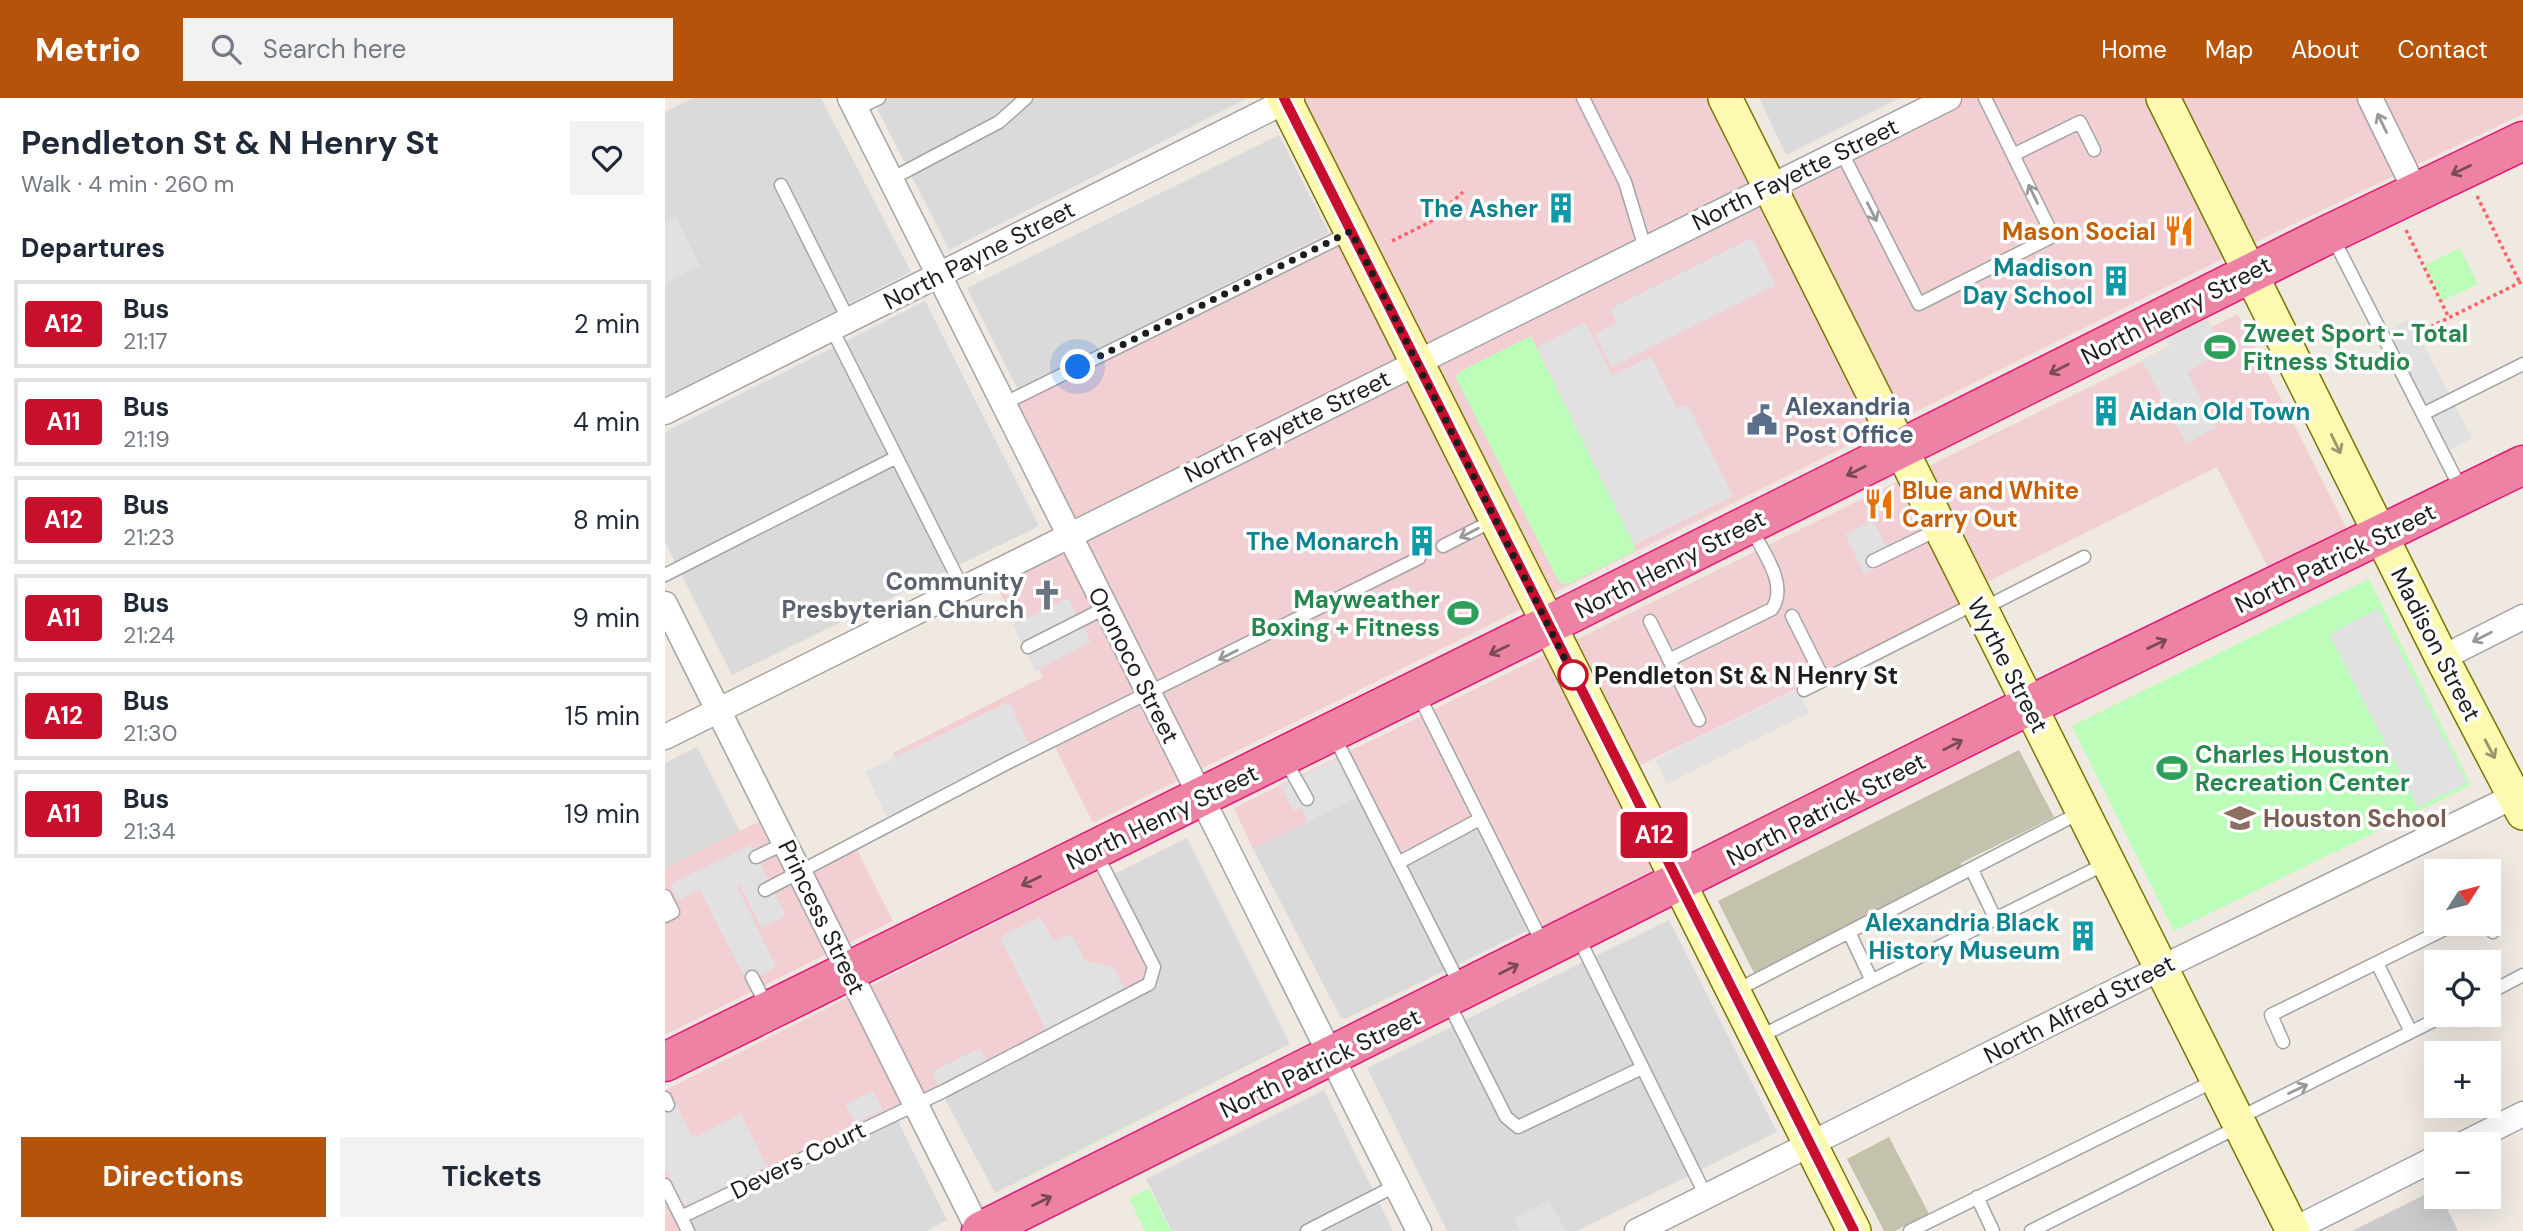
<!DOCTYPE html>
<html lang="en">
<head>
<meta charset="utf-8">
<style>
	body { margin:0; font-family:"DM Sans",sans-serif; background:#f2f2f3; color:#1f2937; height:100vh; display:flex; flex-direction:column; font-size:26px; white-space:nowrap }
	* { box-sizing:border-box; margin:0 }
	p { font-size:23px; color:#747a83 }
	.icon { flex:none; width:38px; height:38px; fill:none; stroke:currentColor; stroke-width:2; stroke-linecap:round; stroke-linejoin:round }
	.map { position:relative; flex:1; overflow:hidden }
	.drawer { display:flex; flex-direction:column; background:#fff; width:665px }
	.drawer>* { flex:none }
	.badge { padding:0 14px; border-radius:5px; font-size:24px; line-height:46px }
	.needle { width:46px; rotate:54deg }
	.buttons { position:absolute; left:1759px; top:761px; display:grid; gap:14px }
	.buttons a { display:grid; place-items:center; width:77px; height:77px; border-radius:0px; background:#fff; box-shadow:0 7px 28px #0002; font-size:35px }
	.you { position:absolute; width:35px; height:35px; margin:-18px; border:5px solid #fff; border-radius:50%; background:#1a73e8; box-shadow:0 0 0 10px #1a73e833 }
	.map>.badge { position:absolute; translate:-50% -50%; box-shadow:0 0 0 4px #fff }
	h2 { padding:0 21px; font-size:26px; line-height:63px }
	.round { display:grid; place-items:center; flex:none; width:74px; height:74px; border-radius:0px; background:#f2f2f3 }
	.overview { display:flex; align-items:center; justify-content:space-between; height:119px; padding:0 21px }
	h1 { font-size:33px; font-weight:700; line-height:52px }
	.button { display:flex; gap:14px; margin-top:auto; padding:14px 21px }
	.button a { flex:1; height:80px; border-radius:0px; background:#b45309; color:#fff; font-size:28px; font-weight:700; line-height:80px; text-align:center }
	.button a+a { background:#f2f2f3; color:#1f2937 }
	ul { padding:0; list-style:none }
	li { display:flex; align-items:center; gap:21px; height:88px; margin:0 14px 10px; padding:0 7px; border:4px solid #e0e1e3; border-radius:0px }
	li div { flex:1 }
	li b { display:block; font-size:26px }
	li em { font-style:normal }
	li .badge { min-width:77px; font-weight:700; text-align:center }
	header { display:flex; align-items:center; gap:42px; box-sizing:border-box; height:98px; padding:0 35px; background:#b45309; color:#fff }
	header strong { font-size:33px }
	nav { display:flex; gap:38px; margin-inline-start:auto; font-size:24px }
	.search { width:490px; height:63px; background:#f2f2f3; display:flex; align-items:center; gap:18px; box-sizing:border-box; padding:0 24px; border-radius:0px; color:#747a83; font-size:26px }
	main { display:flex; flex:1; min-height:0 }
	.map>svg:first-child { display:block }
	.residential { fill:#dbdada }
	.commercial { fill:#f2cfd2 }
	.religious { fill:#cbcbcb }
	.construction { fill:#c4c1ac }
	.park { fill:#bdfdba }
	.parking { fill:#e1e1e1 }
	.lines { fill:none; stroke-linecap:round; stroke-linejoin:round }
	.lane-casing { stroke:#a4a4a4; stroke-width:15 }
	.street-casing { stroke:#a4a4a4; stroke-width:27 }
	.secondary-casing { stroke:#777600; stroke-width:36 }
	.highway-casing { stroke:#e51676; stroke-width:41 }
	.path { stroke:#ff6265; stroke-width:3.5; stroke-dasharray:3.5 3.5; stroke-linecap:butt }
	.lane { stroke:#fff; stroke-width:12 }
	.street { stroke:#fff; stroke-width:24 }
	.secondary { stroke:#fef9b0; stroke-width:33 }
	.highway { stroke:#ed82a3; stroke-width:38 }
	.oneway { stroke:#999 }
	.oneway2 { stroke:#7b4a59 }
	.oneway3 { stroke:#99966e }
	.line-casing { stroke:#fff; stroke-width:16 }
	.line { stroke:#c8102e; stroke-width:10 }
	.walk { stroke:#1d1d1d; stroke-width:7; stroke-dasharray:0 12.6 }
	.stop-dot { fill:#fff; stroke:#c8102e; stroke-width:3.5 }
	.labels { text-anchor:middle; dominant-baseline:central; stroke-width:7; stroke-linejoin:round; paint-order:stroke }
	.street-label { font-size:24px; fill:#1d1d1d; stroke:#fff }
	.culture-label { font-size:24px; font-weight:bold; fill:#0d838f; stroke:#fff; text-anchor:end }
	.food-label { font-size:24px; font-weight:bold; fill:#c56008; stroke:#fff; text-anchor:end }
	.leisure-label { font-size:24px; font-weight:bold; fill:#27864d; stroke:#fff; text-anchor:start }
	.service-label { font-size:24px; font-weight:bold; fill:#4e5e75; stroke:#fff; text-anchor:start }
	.worship-label { font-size:24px; font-weight:bold; fill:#5b616d; stroke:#fff; text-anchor:end }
	.stop-label { font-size:24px; font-weight:bold; fill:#1d1d1d; stroke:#fff; text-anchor:start }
	.education-label { font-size:24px; font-weight:bold; fill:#785e54; stroke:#fff; text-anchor:start }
</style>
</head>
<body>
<header>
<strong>Metrio</strong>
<div class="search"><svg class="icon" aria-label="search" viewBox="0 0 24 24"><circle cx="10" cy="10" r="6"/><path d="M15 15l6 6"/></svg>Search here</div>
<nav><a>Home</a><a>Map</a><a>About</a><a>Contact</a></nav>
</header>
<main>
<section class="drawer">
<div class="overview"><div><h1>Pendleton St &amp; N Henry St</h1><p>Walk · 4 min · 260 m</p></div><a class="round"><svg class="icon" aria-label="heart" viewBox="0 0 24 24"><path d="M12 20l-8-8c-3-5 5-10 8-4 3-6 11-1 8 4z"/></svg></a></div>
<h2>Departures</h2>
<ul>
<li><span class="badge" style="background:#c8102e;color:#fff">A12</span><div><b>Bus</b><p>21:17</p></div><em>2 min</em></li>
<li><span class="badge" style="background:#c8102e;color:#fff">A11</span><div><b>Bus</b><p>21:19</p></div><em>4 min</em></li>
<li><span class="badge" style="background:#c8102e;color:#fff">A12</span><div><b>Bus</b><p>21:23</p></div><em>8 min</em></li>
<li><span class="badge" style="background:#c8102e;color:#fff">A11</span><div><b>Bus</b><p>21:24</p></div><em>9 min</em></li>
<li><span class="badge" style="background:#c8102e;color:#fff">A12</span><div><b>Bus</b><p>21:30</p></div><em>15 min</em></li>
<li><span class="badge" style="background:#c8102e;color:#fff">A11</span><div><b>Bus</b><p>21:34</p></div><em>19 min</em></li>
</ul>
<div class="button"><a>Directions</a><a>Tickets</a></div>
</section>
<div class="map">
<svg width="1858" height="1133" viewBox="0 0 1858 1133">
	<rect width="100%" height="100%" fill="#efe9e2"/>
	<!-- residential -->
	<path class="residential" d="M28,0h128l90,174 -246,126v-286z
		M207,0h376l-299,152z
		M1094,0h141l-114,57z
		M614,37l50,98 -311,157 -51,-102z
		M260,203l114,225 -307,149 -67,-133v-110z
		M32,649l43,84 -75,37v-105z
		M703,693l117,27 54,107 -194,94 -4,-1 -88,-169z
		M522,740l103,206 -295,149 -56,-105 221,-110 -50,-102z
		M1004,822l108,212 -200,99h-130l-80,-163z
		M659,992l69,141h-221l-26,-52z
		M228,1013l54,109 -21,11h-231l-9,-17z"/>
	<!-- commercial -->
	<path class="commercial" d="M625,0h437l44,87 177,-87h575v16l-263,126 -1167,583 -41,-82 -133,66 -26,-54 150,-76 -53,-104 79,-40 -66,-135 347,-175z
		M1573,216l117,231 -79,39 -59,-117 -216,108 -28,15 7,14 -178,82 -177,87 56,109 -130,65 -66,-128 -82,41 -40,-67 -110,56 -19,-41z
		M107,717l26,52 54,-27 41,81 -228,114v-118l12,-6 -12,-25v-18z
		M441,769l55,110 -474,237 8,17h-30v-141z"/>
	<!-- religious -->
	<path class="religious" d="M1771,1091v8h5l17,34h-106z"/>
	<!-- construction -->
	<path class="construction" d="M1354,652l35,67 -93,46v7l-207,103 -36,-72z
		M1224,1039l40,77 -34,17h-11l-37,-72z"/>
	<!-- park -->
	<path class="park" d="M1795,150l18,36 -36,17 -17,-36z
		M866,238l103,209 1,6 -69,34 -7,-3 -103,-204 3,-6z
		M1704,481l102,206 -297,146 -102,-205z
		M484,1090l22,43h-26l-16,-33z"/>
	<!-- parking -->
	<path class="parking" d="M11,119l24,49 -35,17v-60z
		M1087,140l24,47 -164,82 -17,-33 22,-11 -7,-14z
		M1542,221l8,17 -12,7 8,16 -24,13 29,56 -30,15 -44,-83 27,-14 -3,-6z
		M1745,221l62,119 -22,12 -62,-119z
		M920,224l27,53 39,-18 26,52 11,-4 45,91 -99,49 -97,-198z
		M1208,423l20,39 -29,14 -19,-40z
		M403,500l23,44 -56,29 -22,-46z
		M1713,511l89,174 -49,24 -89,-173z
		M1132,591l12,24 -142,71 -12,-24z
		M344,604l21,44 -143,71 -22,-45z
		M676,659l19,39 -52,26 -7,-15 -8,4 -12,-25z
		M86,747l35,71 -24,12 -22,-43 -3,1 39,81 -29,15 -47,-92 -22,10 -8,-16z
		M375,819l14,24 17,-7 14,27 28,5 11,23 -78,41 -46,-93z
		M315,950l8,15 -49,24 -7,-15z
		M208,993l10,19 -28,13 -10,-19z
		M9,1002l19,38 48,-24 26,52 -79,39 -6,-2 -17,-36v-62z
		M884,1102l17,31h-46l-6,-13z"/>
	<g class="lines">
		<!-- lane casing -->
		<g class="lane-casing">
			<path id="lane" d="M918,0l42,84 20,66
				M191,11l23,-11
				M1176,53l78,153 134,-68 -68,-138
				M1348,57l67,-33 14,28
				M226,81l108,-57 27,-24
				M116,87l68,136
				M1667,138l130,255
				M167,231l130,258
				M338,306l348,-172
				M1758,316l100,-50
				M778,448l51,-26
				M1208,463l66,-32
				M0,477l230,-117
				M1319,510l100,-51
				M1127,518l32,64
				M985,523l49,99
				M363,549l77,-39
				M1004,562l103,-51c17,-25 -10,-58 -21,-81
				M1139,592l172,-87
				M753,596l125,250
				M669,638l126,249
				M620,662l22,39
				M91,759l30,-14
				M733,765l82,-44
				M1307,772l23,48
				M100,792l246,-129 408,-203
				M0,798l8,16 -8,4
				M1824,824l4,10
				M1184,834l22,47
				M912,837l129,261
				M1712,865l34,69
				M87,879l16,31
				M1068,894l348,-180
				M1824,895l34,-18
				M782,902l59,117 12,10 124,-59
				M1092,940l350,-175
				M1618,944l-12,-27 184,-91
				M0,1000l3,7
				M1572,1021l208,-104
				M0,1087l23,46
				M1312,1099l16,34
				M16,1119l263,-126 205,-107 5,-17 -58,-114
				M642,1133l90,-46
				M1245,1133l306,-151
				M1366,1133l209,-105"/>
		</g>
		<!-- street casing -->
		<g class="street-casing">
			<path id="street" d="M185,0l569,1133
				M1705,0l46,94
				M0,314l627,-314
				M0,506l314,627
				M1777,560l81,-41
				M0,639l1284,-639
				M1798,1046l60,-30
				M972,1133l524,-263 362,-176
				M1626,1133l145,-73"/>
		</g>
		<!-- secondary casing -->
		<g class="secondary-casing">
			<path id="secondary" d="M619,0l570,1133
				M1060,0l568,1133
				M1498,0l279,560 81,155"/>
		</g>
		<!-- highway casing -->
		<g class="highway-casing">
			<path id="highway" d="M0,964l883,-437 783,-392 192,-92
				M316,1133l1047,-525 495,-241"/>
		</g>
		<!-- path -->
		<path class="path" d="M1812,98l43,87
			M1741,132l43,88
			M727,143l38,-19 33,-30
			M1753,235l105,-52"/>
		<!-- lane -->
		<use href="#lane" class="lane"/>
		<!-- street -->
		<use href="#street" class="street"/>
		<!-- secondary -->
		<use href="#secondary" class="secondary"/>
		<!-- highway -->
		<use href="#highway" class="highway"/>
	</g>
	<!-- one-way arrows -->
	<defs><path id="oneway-shaft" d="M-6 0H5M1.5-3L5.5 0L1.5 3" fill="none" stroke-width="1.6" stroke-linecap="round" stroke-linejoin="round" transform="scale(1.75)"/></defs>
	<g class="oneway">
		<use href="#oneway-shaft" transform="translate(1717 25) rotate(-116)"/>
		<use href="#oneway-shaft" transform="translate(1368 96) rotate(-116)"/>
		<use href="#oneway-shaft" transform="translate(1207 114) rotate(63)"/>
		<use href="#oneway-shaft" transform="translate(804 435) rotate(153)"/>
		<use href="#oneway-shaft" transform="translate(1817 539) rotate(153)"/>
		<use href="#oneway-shaft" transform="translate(563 557) rotate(153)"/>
		<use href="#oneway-shaft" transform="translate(1633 991) rotate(-26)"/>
	</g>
	<g class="oneway2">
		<use href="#oneway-shaft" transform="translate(1796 72) rotate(154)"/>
		<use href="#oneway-shaft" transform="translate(1394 271) rotate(153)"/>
		<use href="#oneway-shaft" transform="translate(1191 373) rotate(153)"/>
		<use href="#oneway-shaft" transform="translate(1492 546) rotate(-26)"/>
		<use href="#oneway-shaft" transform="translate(834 552) rotate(154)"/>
		<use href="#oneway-shaft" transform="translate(1288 647) rotate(-27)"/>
		<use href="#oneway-shaft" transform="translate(366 783) rotate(154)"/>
		<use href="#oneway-shaft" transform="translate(844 871) rotate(-27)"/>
		<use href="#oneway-shaft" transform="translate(377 1103) rotate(-26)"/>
	</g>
	<g class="oneway3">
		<use href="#oneway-shaft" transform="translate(1671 346) rotate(64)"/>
		<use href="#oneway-shaft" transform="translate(1825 651) rotate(62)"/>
	</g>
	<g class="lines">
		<!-- line casing -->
		<g class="line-casing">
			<path id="line" d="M619,0l570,1133"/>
		</g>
		<!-- line -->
		<use href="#line" class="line"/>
		<!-- walk -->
		<path class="walk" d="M413,269l273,-136 222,444"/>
	</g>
	<!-- icons -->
	<defs>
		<g id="building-bare" transform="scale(2.415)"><path d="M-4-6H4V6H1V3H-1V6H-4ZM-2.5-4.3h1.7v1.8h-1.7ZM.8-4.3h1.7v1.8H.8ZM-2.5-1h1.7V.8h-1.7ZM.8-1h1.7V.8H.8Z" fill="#0f9aa8" stroke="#fff" stroke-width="2.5" paint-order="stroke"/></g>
		<g id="restaurant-bare" transform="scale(2.415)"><path d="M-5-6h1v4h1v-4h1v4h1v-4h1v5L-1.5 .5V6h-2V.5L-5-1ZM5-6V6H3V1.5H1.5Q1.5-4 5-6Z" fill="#e8710a" stroke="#fff" stroke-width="2.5" paint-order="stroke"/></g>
		<g id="stadium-bare" transform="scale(2.415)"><path d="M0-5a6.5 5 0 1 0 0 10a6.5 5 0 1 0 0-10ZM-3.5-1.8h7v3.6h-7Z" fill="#2e9e5b" stroke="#fff" stroke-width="2.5" paint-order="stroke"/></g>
		<g id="civic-bare" transform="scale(2.415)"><path d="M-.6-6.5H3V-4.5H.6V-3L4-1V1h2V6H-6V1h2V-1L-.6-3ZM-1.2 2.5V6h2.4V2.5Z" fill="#5c6f8a" stroke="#fff" stroke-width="2.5" paint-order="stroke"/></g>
		<g id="church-bare" transform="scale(2.415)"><path d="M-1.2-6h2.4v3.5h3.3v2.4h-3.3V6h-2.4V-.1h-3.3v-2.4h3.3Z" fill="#6b7280" stroke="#fff" stroke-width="2.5" paint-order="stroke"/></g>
		<g id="school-bare" transform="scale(2.415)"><path d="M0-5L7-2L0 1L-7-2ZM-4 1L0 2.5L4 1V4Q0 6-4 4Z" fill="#8d6e63" stroke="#fff" stroke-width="2.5" paint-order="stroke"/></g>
	</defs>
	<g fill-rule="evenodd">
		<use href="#building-bare" x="896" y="110"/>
		<use href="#restaurant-bare" x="1514" y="133"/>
		<use href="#building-bare" x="1451" y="183"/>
		<use href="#stadium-bare" x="1555" y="249"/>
		<use href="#building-bare" x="1441" y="313"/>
		<use href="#civic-bare" x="1097" y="322"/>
		<use href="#restaurant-bare" x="1214" y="406"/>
		<use href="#building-bare" x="757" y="443"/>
		<use href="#church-bare" x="382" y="497"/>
		<use href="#stadium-bare" x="798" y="515"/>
		<use href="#stadium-bare" x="1507" y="670"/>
		<use href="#school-bare" x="1575" y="720"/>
		<use href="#building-bare" x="1418" y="838"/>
	</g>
	<!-- markers -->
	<circle class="stop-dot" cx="908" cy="577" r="14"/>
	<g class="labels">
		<!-- street labels -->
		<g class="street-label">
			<text transform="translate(1130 76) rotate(-26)">North Fayette Street</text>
			<text transform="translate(314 157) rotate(-27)">North Payne Street</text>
			<text transform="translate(1511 212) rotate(-27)">North Henry Street</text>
			<text transform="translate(622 328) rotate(-26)">North Fayette Street</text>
			<text transform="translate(1670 460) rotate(-26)">North Patrick Street</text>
			<text transform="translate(1005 466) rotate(-27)">North Henry Street</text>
			<text transform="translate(1771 546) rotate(63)">Madison Street</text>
			<text transform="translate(469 567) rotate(63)">Oronoco Street</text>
			<text transform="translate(1343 567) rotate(63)">Wythe Street</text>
			<text transform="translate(1161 711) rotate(-27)">North Patrick Street</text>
			<text transform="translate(497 719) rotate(-26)">North Henry Street</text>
			<text transform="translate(157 819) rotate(64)">Princess Street</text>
			<text transform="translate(1414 911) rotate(-27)">North Alfred Street</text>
			<text transform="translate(655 965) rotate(-26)">North Patrick Street</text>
			<text transform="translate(133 1062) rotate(-26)">Devers Court</text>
		</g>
		<!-- culture labels -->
		<g class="culture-label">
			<text x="873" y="110">The Asher</text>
			<text x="1428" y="169">Madison<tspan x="1428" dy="28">Day School</tspan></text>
			<text x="1464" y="313" text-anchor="start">Aidan Old Town</text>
			<text x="734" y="443">The Monarch</text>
			<text x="1395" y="824">Alexandria Black<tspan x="1395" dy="28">History Museum</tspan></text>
		</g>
		<!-- food labels -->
		<g class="food-label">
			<text x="1491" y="133">Mason Social</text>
			<text x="1237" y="392" text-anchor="start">Blue and White<tspan x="1237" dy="28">Carry Out</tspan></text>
		</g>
		<!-- leisure labels -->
		<g class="leisure-label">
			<text x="1578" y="235">Zweet Sport - Total<tspan x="1578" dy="28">Fitness Studio</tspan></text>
			<text x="775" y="501" text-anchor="end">Mayweather<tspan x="775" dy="28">Boxing + Fitness</tspan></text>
			<text x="1530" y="656">Charles Houston<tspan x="1530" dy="28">Recreation Center</tspan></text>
		</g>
		<!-- service labels -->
		<g class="service-label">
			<text x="1120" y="308">Alexandria<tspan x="1120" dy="28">Post Office</tspan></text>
		</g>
		<!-- worship labels -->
		<g class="worship-label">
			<text x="359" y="483">Community<tspan x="359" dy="28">Presbyterian Church</tspan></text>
		</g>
		<!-- stop labels -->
		<g class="stop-label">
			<text x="929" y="577">Pendleton St &amp; N Henry St</text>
		</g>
		<!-- education labels -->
		<g class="education-label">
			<text x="1598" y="720">Houston School</text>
		</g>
	</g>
</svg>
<div class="buttons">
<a><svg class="needle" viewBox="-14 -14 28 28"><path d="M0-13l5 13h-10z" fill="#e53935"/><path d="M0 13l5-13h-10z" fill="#747a83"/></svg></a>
<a><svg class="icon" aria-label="locate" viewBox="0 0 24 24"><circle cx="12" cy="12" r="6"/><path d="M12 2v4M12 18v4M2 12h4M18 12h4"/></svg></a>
<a>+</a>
<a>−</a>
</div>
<div class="you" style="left:413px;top:269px"></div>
<b class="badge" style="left:989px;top:737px;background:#c8102e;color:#fff">A12</b>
</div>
</main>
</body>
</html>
